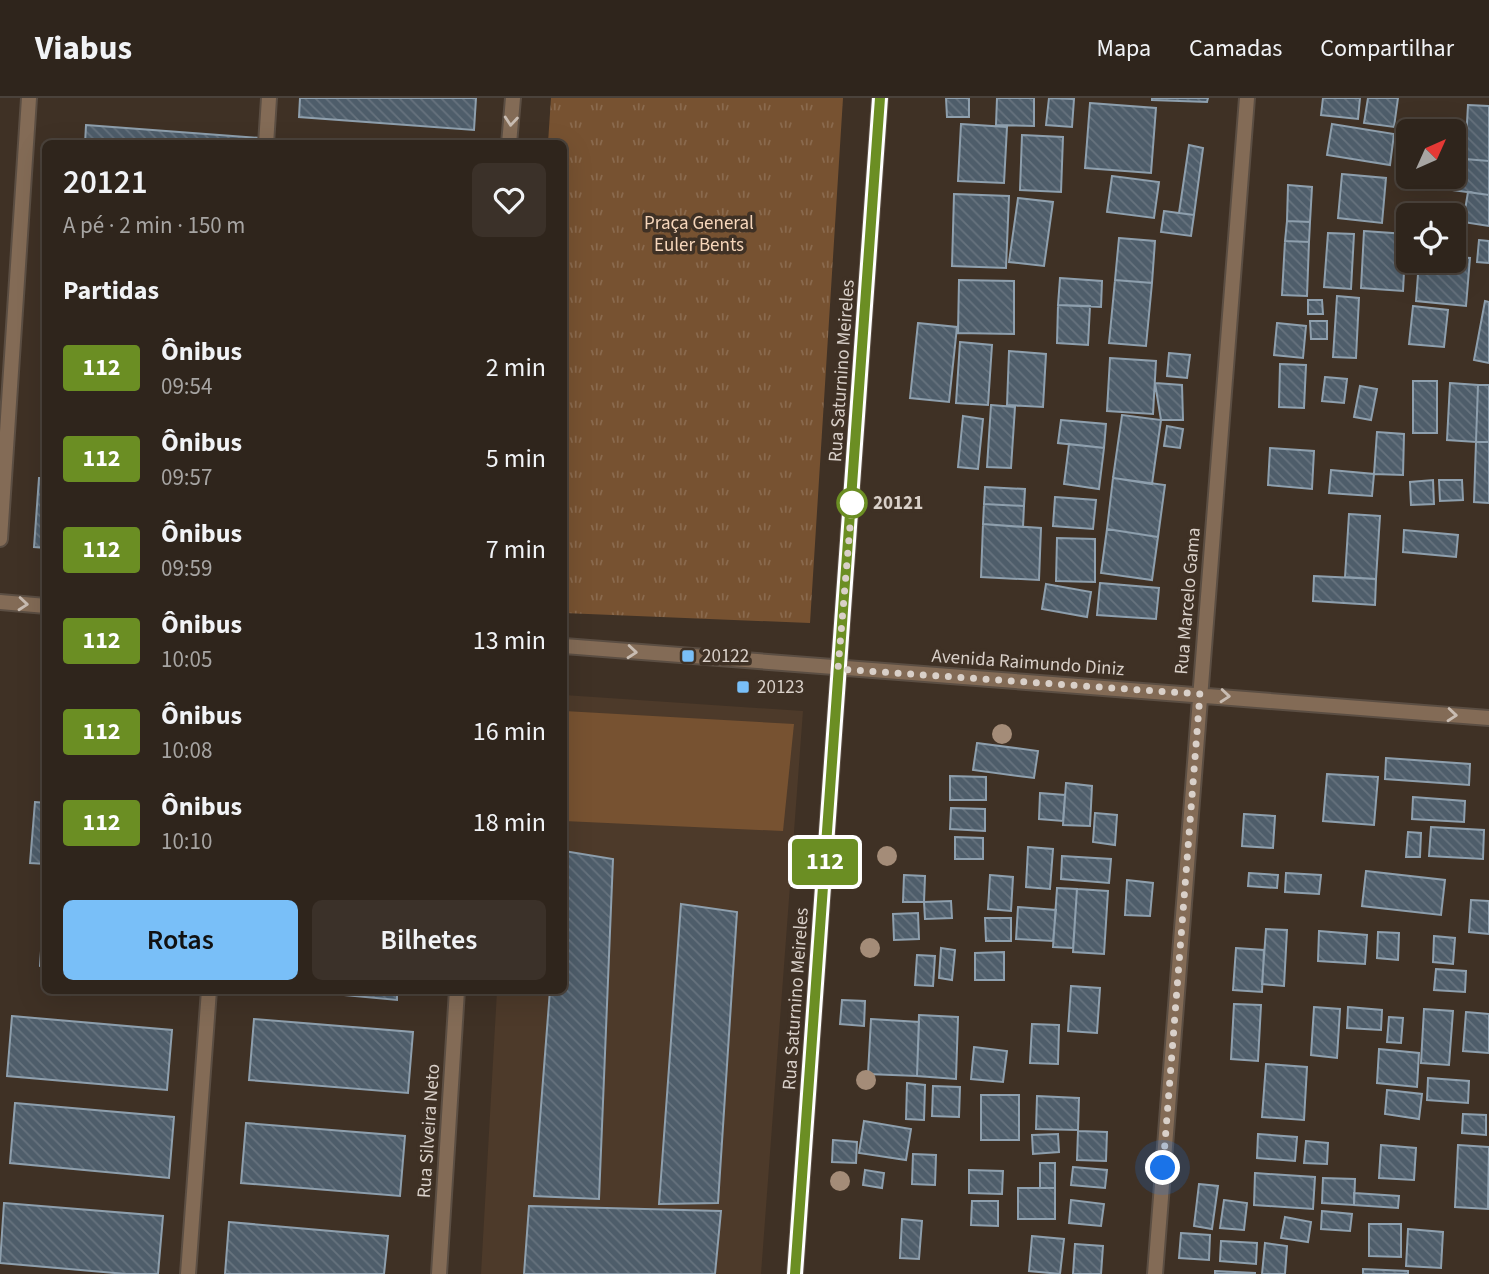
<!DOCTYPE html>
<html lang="pt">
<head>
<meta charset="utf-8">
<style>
	body { margin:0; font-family:"Source Sans 3",sans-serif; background:#3b3129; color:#f1f3f6; height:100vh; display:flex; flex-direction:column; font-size:26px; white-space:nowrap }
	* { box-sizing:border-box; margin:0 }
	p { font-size:23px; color:#a7a5a3 }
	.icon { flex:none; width:38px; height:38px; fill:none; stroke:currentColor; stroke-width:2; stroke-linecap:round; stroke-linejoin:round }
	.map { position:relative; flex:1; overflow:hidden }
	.sheet { position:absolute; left:42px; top:42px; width:525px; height:854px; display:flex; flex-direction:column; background:#2f251c; border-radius:10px; box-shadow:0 7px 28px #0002,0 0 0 2px #4a423b }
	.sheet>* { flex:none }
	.badge { padding:0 14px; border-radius:5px; font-size:24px; line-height:46px }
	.needle { width:46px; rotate:45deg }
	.fabs { position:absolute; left:1396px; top:21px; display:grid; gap:14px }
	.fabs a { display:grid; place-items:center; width:70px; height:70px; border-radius:10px; background:#2f251c; box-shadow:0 7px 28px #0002,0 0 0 2px #4a423b; font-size:35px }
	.you { position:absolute; width:35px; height:35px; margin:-18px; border:5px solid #fff; border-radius:50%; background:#1a73e8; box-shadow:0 0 0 10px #1a73e833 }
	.map>.badge { position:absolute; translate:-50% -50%; box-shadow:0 0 0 4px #fff }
	h2 { padding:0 21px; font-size:26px; line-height:63px }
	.round { display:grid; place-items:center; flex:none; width:74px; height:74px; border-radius:10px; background:#3b3129 }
	.headline { display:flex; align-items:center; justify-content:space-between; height:119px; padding:0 21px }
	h1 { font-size:33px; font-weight:600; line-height:52px }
	.cta { display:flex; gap:14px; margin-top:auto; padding:14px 21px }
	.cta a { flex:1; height:80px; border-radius:10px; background:#79bff8; color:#111; font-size:28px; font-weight:600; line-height:80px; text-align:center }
	.cta a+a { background:#3b3129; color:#f1f3f6 }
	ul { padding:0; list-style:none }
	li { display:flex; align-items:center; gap:21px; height:91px; padding:0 21px }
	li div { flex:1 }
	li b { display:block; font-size:26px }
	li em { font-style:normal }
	li .badge { min-width:77px; font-weight:700; text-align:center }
	header { display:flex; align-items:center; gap:42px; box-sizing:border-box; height:98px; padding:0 35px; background:#2f251c; border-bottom:2px solid #4a423b }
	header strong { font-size:33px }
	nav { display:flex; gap:38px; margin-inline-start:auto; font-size:24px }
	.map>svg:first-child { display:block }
	.built { fill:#4d3a2a }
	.grass { fill:url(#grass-tufts) }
	.garden { fill:#775231 }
	.building { fill:url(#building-back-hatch); stroke:#8e9fad; stroke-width:2 }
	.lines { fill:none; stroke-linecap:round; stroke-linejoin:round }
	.lane-casing { stroke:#5b4e43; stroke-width:18 }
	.street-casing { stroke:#5b4e43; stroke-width:18 }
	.lane { stroke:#836b56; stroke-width:14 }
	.street { stroke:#836b56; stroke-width:14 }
	.tree { fill:#a48c78 }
	.oneway { stroke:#c8bcb2 }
	.line-casing { stroke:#fff; stroke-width:16 }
	.line { stroke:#6b8e23; stroke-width:10 }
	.walk { stroke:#d9d0c9; stroke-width:7; stroke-dasharray:0 12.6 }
	.stop-dot { fill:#fff; stroke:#6b8e23; stroke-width:3.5 }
	.poi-dot { fill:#79bff8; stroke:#3f3125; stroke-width:2.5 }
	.labels { text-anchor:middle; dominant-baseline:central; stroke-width:7; stroke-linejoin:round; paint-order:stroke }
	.park-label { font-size:19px; fill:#f6d6bb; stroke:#3f3125 }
	.street-label { font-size:19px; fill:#d9d0c9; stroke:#3f3125 }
	.stop-label { font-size:19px; font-weight:bold; fill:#d9d0c9; stroke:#3f3125; text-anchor:start }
	.poi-label { font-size:19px; fill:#d9d0c9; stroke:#3f3125; text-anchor:start }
</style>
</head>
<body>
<header>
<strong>Viabus</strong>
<nav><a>Mapa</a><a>Camadas</a><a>Compartilhar</a></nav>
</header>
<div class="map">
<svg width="1489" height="1176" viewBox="0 0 1489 1176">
	<defs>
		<pattern id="grass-tufts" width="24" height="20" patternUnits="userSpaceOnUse" patternTransform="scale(1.75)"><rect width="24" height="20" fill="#775231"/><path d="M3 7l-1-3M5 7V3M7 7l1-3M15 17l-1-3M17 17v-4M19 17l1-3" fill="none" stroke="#8a6a4e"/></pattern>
		<pattern id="building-back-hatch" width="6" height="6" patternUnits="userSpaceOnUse" patternTransform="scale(1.75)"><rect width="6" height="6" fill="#4e5d6a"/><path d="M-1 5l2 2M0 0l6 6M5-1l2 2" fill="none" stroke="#67737e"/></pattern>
	</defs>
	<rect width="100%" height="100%" fill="#3f3125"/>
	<!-- built -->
	<path class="built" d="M564,597l239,16 -42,563h-280l16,-283 67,-1z"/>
	<!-- grass -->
	<path class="grass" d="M551,0h292l-33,525 -246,-10v-469l-16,-1z"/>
	<!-- garden -->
	<path class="garden" d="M564,613l230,13 -11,107 -219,-10z"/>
	<!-- building -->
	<path class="building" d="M300,0h176l-2,32 -175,-13z
		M946,0h23v19h-22z
		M997,0h37v28l-38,-1z
		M1049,0l25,1 -2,28 -26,-2z
		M1152,0h56l-1,4 -55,-2z
		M1323,0h37l-2,21 -37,-4z
		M1368,0h30l-4,29 -30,-4z
		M1090,5l66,5 -5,65 -66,-5z
		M1468,7l21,1v55l-24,-2z
		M961,26l46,3 -3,56 -46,-2z
		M1332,26l62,10 -4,31 -63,-10z
		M86,27l175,13v6h-176z
		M1022,37l41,2 -2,55 -41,-2z
		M1189,47l14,3 -9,67 -15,-2z
		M1465,61l24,2v34l-45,-6 1,-12h9v-16z
		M1342,76l44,4 -4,45 -44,-5z
		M1112,78l47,6 -5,36 -47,-6z
		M1288,87l24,2 -2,35 -23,-1z
		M1468,94l21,3v31l-26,-4z
		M954,96l55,2 -3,72 -54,-2z
		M1018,100l35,4 -9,64 -35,-4z
		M1164,113l30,4 -3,21 -30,-4z
		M1287,123l23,1 -1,20 -24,-1z
		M1364,133l42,3 -3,57 -42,-3z
		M1328,135l26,1 -3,55 -27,-2z
		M1119,140l36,3 -3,42 -37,-3z
		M1479,142l10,1v22l-12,-1z
		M1285,143l24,1 -2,54 -25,-1z
		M1454,159l16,1 -4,48 -50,-5 3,-40h35z
		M1060,180l42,3 -1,26 -43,-2z
		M959,182l55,1v53l-56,-1z
		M1115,182l37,3 -6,63 -37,-3z
		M1337,198l22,2 -3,60 -23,-1z
		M1308,202h14l1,14h-15z
		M1485,203l4,1v61l-15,-3z
		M1058,207l32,1 -2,39 -31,-2z
		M1413,208l35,4 -4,37 -35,-3z
		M1310,223h17v18h-16z
		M918,225l39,4 -8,75 -39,-4z
		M1277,225l29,3 -3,32 -29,-3z
		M960,244l32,3 -4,60 -32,-2z
		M1009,253l37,3 -3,53 -36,-2z
		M1169,255l21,2 -3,23 -20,-2z
		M1110,260l46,3 -3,53 -46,-3z
		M1280,266l26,1 -2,43 -25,-1z
		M1325,279l22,2 -3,24 -22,-2z
		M1413,283h24v52h-24z
		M1155,285l27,2 1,35h-22z
		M1450,285l28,2 -2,57 -29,-2z
		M1478,287h11v57h-13z
		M1360,288l17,3 -6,31 -17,-3z
		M991,307l24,2 -4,61 -24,-1z
		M1122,317l39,5 -9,64 -39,-6z
		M963,318l20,3 -5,50 -20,-2z
		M1061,322l45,4 -2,24 -46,-5z
		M1167,328l16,3 -3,19 -16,-2z
		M1377,334l27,2 -1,41 -29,-1z
		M1476,344h13v61l-15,-1z
		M1069,346l35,4 -5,41 -35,-5z
		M1270,350l44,3 -2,38 -44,-4z
		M1331,372l43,4 -2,22 -43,-3z
		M39,380h7v70l-12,-1z
		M1113,380l52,7 -7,52 -51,-8z
		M1433,382l1,24 -23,1 -1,-23z
		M1439,382h23l1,20 -23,1z
		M985,389l40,2 -1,17 -40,-2z
		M1055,399l41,3 -3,29 -40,-3z
		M984,406l40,2 -1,21 -40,-3z
		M1349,416l31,2 -4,63 -31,-2z
		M983,426l58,4 -2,52 -58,-3z
		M1107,431l51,8 -6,43 -51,-7z
		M1404,432l54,5 -2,22 -53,-5z
		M1057,440l38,1v43l-39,-1z
		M1314,478l62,3 -1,26 -62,-4z
		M1100,485l59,5 -3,31 -59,-4z
		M1046,486l45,8 -4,25 -45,-8z
		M977,645l61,8 -4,27 -61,-8z
		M1386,660l84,6 -1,21 -84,-6z
		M1327,676l51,3 -4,48 -51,-4z
		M950,678l36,1v23h-36z
		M1066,685l26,3 -2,40 -27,-1z
		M1040,695l25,2 -2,26 -24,-2z
		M1413,699l52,4 -1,21 -52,-3z
		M35,704l11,1v61l-16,-1z
		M951,710l34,1v22l-35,-2z
		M1095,715l22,2 -2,30 -22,-3z
		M1244,716l31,2 -2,32 -31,-2z
		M1431,729l53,3 -1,29 -54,-3z
		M1408,734l13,1 -1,24h-14z
		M955,739l28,1v21h-28z
		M1028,749l25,2 -3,40 -24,-2z
		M564,753l49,8 -14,340 -65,-3 16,-206h14z
		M1062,758l49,3 -2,24 -48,-4z
		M1366,773l79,9 -4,35 -79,-9z
		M1249,775l29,2 -1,13 -29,-2z
		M1286,775l35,2 -2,19 -34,-2z
		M904,777l21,1 -1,26h-21z
		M990,777l23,2 -2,34 -23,-2z
		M1127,782l26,3 -3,33 -25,-1z
		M1057,790l20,1 -4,59 -20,-1z
		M1077,791l31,2 -4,63 -31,-2z
		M1471,802l18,1v33l-20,-2z
		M951,803l1,17 -27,1 -1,-17z
		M681,806l56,8 -19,291 -59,1z
		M44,808h2v61l-6,-1z
		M1018,809l38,3 -3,31 -37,-2z
		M918,815l1,26 -25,1 -1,-26z
		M985,820h26v23h-25z
		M1266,831l21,1 -3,56 -22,-2z
		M1319,833l48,4 -2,29 -47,-3z
		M1378,834l21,1 -1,27 -21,-2z
		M1434,838l21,2 -2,26 -20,-2z
		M941,850l14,2 -3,30 -13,-2z
		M1236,850l28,2 -2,42 -29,-2z
		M1004,854v28h-29v-27z
		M917,857l18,1 -2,30 -18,-1z
		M1436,871l30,2 -1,21 -31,-2z
		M1071,888l29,2 -3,45 -29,-2z
		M290,892h107v10z
		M842,902l23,1 -1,25 -24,-2z
		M1234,906l27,1 -3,56 -27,-2z
		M1314,909l26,2 -3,49 -26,-3z
		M1348,909l34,3 -1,20 -34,-2z
		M1424,911l29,2 -4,54 -28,-2z
		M1466,914l23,2v39l-26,-2z
		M919,917l39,2 -2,62 -39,-3z
		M12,918l160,14 -5,60 -160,-14z
		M1389,919l14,1 -2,25 -14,-1z
		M254,921l159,13 -5,61 -159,-13z
		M871,921l48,3 -2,54 -49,-2z
		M1032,926l27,1 -1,39 -28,-1z
		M974,949l33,4 -4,31 -32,-3z
		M1379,951l40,4 -2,34 -40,-4z
		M1266,966l41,3 -3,53 -42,-3z
		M1428,980l41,3 -1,22 -41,-3z
		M907,985l18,2 -1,35 -18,-1z
		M933,988l27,1 -1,30 -27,-1z
		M1387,992l35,4 -3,25 -34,-5z
		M981,997h38v45h-38z
		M1037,998l42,2 -1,32 -42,-1z
		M15,1005l159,14 -5,61 -159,-15z
		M1463,1016l23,1v20l-24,-2z
		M864,1023l47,8 -5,31 -47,-7z
		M246,1025l159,13 -5,60 -159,-13z
		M1078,1033l29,1 -1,29 -29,-1z
		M1058,1036l1,18 -26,2 -1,-19z
		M1258,1036l39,3 -2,24 -38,-3z
		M833,1042l24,2 -1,21 -24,-1z
		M1306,1043l22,2 -1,21 -23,-1z
		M1381,1047l35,3 -2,32 -35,-2z
		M1458,1047l31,2 -1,62 -33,-2z
		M913,1056l23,1 -1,30 -23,-1z
		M1040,1065h15v25h-15z
		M1073,1069l34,3 -2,18 -34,-3z
		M865,1072l19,3 -2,15 -19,-3z
		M969,1072l34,1 -1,23 -33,-1z
		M1255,1075l60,4 -2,32 -59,-4z
		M1323,1080l32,1 -1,26 -32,-2z
		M1199,1086l19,2 -6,43 -18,-3z
		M1018,1090h37v31h-37z
		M1354,1095l45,3 -1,12 -44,-3z
		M1071,1102l33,4 -3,22 -32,-3z
		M1224,1102l23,3 -3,27 -24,-2z
		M972,1103h26v25l-27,-1z
		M4,1105l159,13 -5,58h-32l-126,-11z
		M529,1108l192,5 -6,63h-191z
		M1322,1113l30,3 -2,17 -29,-2z
		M1285,1119l26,5 -3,20 -27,-4z
		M902,1121l20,2 -3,38 -19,-1z
		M229,1124l159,14 -4,38h-159z
		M1369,1126h32v33l-32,-1z
		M1408,1131l35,3 -2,36 -35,-2z
		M1181,1135l29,2 -1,25 -30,-2z
		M1032,1138l32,3 -4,35 -31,-3z
		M1221,1143l36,2 -1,21 -36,-3z
		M1265,1145l22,3 -2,28h-23z
		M1075,1146l28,2 -2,28h-28z
		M1363,1171l45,2v3h-45z
		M1215,1173l40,2v1h-40z"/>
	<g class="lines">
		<!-- lane casing -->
		<g class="lane-casing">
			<path id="lane" d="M266,46l3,-46
				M188,1176l21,-284"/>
		</g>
		<!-- street casing -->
		<g class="street-casing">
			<path id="street" d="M509,46l4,-46
				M0,441l29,-441
				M0,504l46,4
				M564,548c308,26 617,46 925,72
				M439,1176l18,-284
				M795,1176l85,-1176
				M1155,1176l92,-1176"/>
		</g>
		<!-- lane -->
		<use href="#lane" class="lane"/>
		<!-- street -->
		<use href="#street" class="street"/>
	</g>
	<!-- trees -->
	<g class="tree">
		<circle cx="1002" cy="636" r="10"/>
		<circle cx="887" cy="758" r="10"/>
		<circle cx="870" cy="850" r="10"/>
		<circle cx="866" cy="982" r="10"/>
		<circle cx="840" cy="1083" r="10"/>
	</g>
	<!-- one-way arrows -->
	<defs><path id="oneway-chevron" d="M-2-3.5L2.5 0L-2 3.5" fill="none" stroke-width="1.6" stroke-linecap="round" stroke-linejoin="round" transform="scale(1.75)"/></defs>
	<g class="oneway">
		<use href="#oneway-chevron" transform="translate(511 23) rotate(95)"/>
		<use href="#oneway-chevron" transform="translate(23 506) rotate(5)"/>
		<use href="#oneway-chevron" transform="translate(632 554) rotate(5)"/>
		<use href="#oneway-chevron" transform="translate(1225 598) rotate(5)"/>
		<use href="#oneway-chevron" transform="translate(1452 617) rotate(5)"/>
	</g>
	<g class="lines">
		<!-- line casing -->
		<g class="line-casing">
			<path id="line" d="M795,1176l85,-1176"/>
		</g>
		<!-- line -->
		<use href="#line" class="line"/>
		<!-- walk -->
		<path class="walk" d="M852,405l-14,166 362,25 -37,474"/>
	</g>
	<!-- markers -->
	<circle class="stop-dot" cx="852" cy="405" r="14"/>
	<g class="poi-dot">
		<rect x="681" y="551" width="14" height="14" rx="3.5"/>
		<rect x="736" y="582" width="14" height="14" rx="3.5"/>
	</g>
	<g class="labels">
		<!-- park labels -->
		<g class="park-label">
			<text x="699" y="125">Praça General<tspan x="699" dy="22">Euler Bents</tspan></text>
		</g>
		<!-- street labels -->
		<g class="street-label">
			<text transform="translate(842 273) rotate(-86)">Rua Saturnino Meireles</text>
			<text transform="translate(1188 503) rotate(-85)">Rua Marcelo Gama</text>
			<text transform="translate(1028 565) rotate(4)">Avenida Raimundo Diniz</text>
			<text transform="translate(796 901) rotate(-86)">Rua Saturnino Meireles</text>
			<text transform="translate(429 1033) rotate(-86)">Rua Silveira Neto</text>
		</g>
		<!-- stop labels -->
		<g class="stop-label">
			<text x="873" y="405">20121</text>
		</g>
		<!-- poi labels -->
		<g class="poi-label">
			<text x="702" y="558">20122</text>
			<text x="757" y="589">20123</text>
		</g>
	</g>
</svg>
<div class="fabs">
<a><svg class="needle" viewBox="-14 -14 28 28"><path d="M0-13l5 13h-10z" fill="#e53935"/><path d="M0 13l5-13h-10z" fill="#a7a5a3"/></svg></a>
<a><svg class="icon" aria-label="locate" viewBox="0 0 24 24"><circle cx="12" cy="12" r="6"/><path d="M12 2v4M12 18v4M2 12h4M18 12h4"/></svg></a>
</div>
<div class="you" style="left:1163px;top:1070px"></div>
<b class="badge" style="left:825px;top:764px;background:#6b8e23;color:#fff">112</b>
<section class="sheet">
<div class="headline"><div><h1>20121</h1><p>A pé · 2 min · 150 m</p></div><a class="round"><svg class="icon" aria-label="heart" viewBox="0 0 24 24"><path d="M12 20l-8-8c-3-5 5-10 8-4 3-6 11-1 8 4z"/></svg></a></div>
<h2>Partidas</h2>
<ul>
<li><span class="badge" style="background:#6b8e23;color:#fff">112</span><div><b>Ônibus</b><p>09:54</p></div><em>2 min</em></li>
<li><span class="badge" style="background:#6b8e23;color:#fff">112</span><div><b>Ônibus</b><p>09:57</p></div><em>5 min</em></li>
<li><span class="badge" style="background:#6b8e23;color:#fff">112</span><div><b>Ônibus</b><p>09:59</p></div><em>7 min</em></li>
<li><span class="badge" style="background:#6b8e23;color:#fff">112</span><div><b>Ônibus</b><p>10:05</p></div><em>13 min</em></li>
<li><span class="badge" style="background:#6b8e23;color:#fff">112</span><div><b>Ônibus</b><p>10:08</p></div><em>16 min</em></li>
<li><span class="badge" style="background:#6b8e23;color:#fff">112</span><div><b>Ônibus</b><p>10:10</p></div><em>18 min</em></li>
</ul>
<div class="cta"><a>Rotas</a><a>Bilhetes</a></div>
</section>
</div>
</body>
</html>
